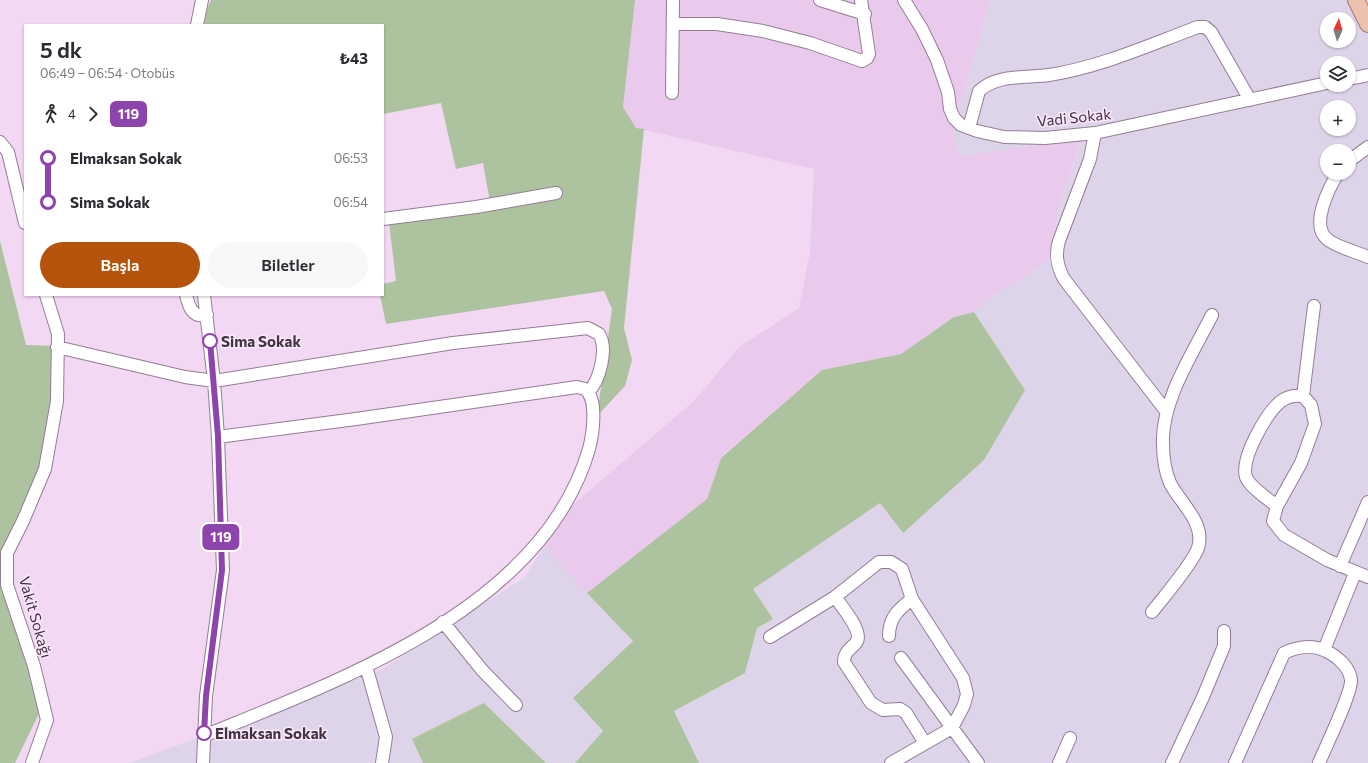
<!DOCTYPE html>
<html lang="tr">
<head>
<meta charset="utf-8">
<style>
	body { margin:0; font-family:Commissioner,sans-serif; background:#f7f7f7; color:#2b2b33; height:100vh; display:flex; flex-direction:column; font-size:15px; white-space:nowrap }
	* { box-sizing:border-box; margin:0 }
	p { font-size:13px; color:#7c7c81 }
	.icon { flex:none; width:22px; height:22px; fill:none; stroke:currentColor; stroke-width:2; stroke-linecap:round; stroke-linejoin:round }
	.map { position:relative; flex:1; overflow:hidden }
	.sheet { position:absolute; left:24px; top:24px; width:360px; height:272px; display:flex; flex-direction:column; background:#fff; border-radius:0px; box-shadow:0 1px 3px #0004 }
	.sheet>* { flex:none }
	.badge { padding:0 8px; border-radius:6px; font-size:14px; line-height:26px }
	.needle { width:26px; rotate:4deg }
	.controls { position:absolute; left:1320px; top:12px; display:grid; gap:8px }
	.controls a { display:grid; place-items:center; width:36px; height:36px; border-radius:50%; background:#fff; box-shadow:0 1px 3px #0004; font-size:20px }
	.map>.badge { position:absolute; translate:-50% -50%; box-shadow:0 0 0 2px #fff }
	.legs { display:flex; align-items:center; gap:6px; height:44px; padding:0 16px; font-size:13px }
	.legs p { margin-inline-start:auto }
	.summary { display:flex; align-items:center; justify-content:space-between; height:68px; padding:0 16px }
	h1 { font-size:22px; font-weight:600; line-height:30px }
	.primary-button { display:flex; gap:8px; margin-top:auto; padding:8px 16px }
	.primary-button a { flex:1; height:46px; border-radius:24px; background:#b45309; color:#fff; font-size:16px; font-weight:600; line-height:46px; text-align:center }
	.primary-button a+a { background:#f7f7f7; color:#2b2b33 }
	ul { padding:0 16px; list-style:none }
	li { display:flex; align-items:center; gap:14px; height:44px; font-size:15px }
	li i { display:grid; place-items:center; width:6px; height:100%; margin:0 5px; background:currentColor }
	li i::after { content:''; width:10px; height:10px; margin:-5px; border:3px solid; border-radius:50%; background:#fff }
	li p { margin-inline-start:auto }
	li:first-child i { background:linear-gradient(#0000 50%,currentColor 0) }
	li:last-child i { background:linear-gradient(currentColor 50%,#0000 0) }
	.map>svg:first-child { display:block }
	.built { fill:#eacaec }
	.industrial { fill:#ddd4e9; fill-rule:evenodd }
	.green { fill:#adc39f }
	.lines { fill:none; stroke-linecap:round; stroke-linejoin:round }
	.minor-casing { stroke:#947c95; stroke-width:14 }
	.major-casing { stroke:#a77567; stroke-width:18 }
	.minor { stroke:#fff; stroke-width:12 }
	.major { stroke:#ecc1b0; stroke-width:16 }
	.line-1-casing { stroke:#fff; stroke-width:9 }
	.line-1 { stroke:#8e44ad; stroke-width:6 }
	.stop-1-dot { fill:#fff; stroke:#8e44ad; stroke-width:2 }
	.labels { text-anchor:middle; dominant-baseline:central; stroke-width:3; stroke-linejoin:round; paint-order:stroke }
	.street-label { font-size:15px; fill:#403540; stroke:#fde7fe }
	.stop-label { font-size:15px; font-weight:bold; fill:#403540; stroke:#fde7fe; text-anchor:start }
</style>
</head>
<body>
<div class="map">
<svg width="1368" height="763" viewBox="0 0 1368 763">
	<rect width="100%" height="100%" fill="#f3d8f4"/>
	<!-- built -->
	<path class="built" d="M635,0h355l-37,133 5,23 123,-17 -24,73 -1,44 -67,42 -15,14 -20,5 -53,37 -79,16 -101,87 -14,42 -120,94 -43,-47 5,-21 146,-125 44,-53 60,-39 11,-56 4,-83 -178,-41 -13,-21z"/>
	<!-- industrial -->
	<path class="industrial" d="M990,0h360l18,31v732h-669l-25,-52 71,-39 12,-44 -4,-39 127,-86 23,30 122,-143 -51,-78 15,-14 67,-42 1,-44 24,-72 -123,16 -5,-23zM1327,19h22v22h-22zM1327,63h22v22h-22zM1327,107h22v22h-22zM1327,151h22v22h-22z
		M544,546l89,95 -60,57 30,33 -28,32h-29l-62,-60 -72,36 11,24h-294l252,-93 143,-92z"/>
	<!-- green -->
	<path class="green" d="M211,0h424l-12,107 13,21 8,1 -20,199 8,32 -7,26 -28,30 15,-107 -8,-18 -218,33 -6,-29h3v-11l13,-3 -8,-66 102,-13 -7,-39 -27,6 -15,-66 -58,11v-89h-181v-5z
		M0,241l26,104 29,1 3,55 -16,69 -33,89 -1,34 35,112 -28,58h-15z
		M974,312l51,78 -41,70 -81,73 -23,-30 -127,86 20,30 -16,9 -12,45 -71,38 25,52h-124l28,-32 -30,-33 60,-57 -46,-48 120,-94 14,-41 101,-88 79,-16 53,-37z
		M484,703l62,60h-123l-11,-24z"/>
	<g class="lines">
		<!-- minor casing -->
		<g class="minor-casing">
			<path id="minor" d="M820,0l45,14
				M904,0l18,29 15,31 11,32 2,17 4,9 7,7 16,6 27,6 41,1 50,-5 232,-50
				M673,24h44l46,7 47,12 52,18 5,-3 2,-4 -8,-54
				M197,25l5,-25
				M1349,79l19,-4
				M672,93l1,-93
				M969,128l10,-37c18,-17 47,-13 70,-16 52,-8 100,-30 149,-48h7l6,5 39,68
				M1095,133l-5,26 -31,82c-4,14 -2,25 5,38l102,132
				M0,142l8,10 17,71
				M1349,161l19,-14
				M1338,173c-9,15 -28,52 -11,66 9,8 30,13 41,18
				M383,219l93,-12 80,-14
				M186,295c3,12 6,23 21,20
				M57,347l128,30 29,4 239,-38 135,-15 11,6c9,14 1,47 -11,58
				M1303,396l11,-90
				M1277,506c-8,-6 -28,-20 -31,-29 -6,-18 20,-63 34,-75 7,-6 15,-7 23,-6l8,9 4,19 -14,39 -24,43 -4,15 11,14 43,25 41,17
				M1340,566l28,-64
				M835,597c7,10 31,37 20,47 -6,6 -11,9 -11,18l27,41 12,7 17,-1 6,4 19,30
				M1152,612c11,-14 41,-49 46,-64 8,-25 -18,-45 -28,-65 -5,-12 -7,-26 -7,-39 -2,-43 30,-91 49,-129
				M443,622l39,48 34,35
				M889,636c0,-19 10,-27 23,-37
				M770,637l65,-40 44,-35h12l11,7 10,30 51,79 4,16 -3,11 -12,23 -61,35
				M1324,650l31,-77
				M901,658l77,105
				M366,666l20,71 -4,26
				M204,736c138,-57 339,-128 385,-287 4,-15 9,-50 -4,-60l-8,-2 -221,32 -138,18
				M32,763l15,-43 -13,-54 -27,-81v-32l16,-32 22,-52 12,-68 1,-67 -12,-39
				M203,763l3,-67 17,-126 -5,-133 -4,-56 -10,-86
				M1059,763l11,-25
				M1172,763l31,-66 21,-51v-15
				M1235,763l49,-110c15,-7 29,-9 44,-1 10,5 22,16 23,28 1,13 -26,68 -32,83"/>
		</g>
		<!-- major casing -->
		<g class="major-casing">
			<path id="major" d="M1356,0l12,24"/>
		</g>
		<!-- minor -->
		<use href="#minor" class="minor"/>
		<!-- major -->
		<use href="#major" class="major"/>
	</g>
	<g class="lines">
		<!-- line-1 casing -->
		<g class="line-1-casing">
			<path id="line-1" d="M204,733l2,-37 16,-126 -4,-134 -8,-95"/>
		</g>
		<!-- line-1 -->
		<use href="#line-1" class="line-1"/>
	</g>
	<!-- markers -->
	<g class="stop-1-dot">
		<circle cx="210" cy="341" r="7"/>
		<circle cx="204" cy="733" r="7"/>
	</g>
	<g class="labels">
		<!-- street labels -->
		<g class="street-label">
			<text transform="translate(1074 117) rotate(-6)">Vadi Sokak</text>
			<text transform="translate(36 617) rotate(74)">Vakit Sokağı</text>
		</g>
		<!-- stop labels -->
		<g class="stop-label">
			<text x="221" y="341">Sima Sokak</text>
			<text x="215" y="733">Elmaksan Sokak</text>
		</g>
	</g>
</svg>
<div class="controls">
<a><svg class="needle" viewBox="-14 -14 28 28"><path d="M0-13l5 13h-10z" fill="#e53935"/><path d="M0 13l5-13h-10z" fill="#7c7c81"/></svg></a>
<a><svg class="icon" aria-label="layers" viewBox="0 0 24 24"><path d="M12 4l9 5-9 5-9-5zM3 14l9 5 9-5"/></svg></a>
<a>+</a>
<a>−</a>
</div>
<b class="badge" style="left:221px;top:537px;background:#8e44ad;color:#fff">119</b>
<section class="sheet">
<div class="summary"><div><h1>5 dk</h1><p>06:49 – 06:54 · Otobüs</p></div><b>₺43</b></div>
<div class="legs"><svg class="icon" aria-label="walk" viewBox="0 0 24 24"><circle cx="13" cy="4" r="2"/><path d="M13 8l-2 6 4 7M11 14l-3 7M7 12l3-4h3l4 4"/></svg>4<svg class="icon" aria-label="forward" viewBox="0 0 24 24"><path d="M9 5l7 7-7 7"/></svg><b class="badge" style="background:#8e44ad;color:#fff">119</b></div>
<ul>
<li><i style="color:#8e44ad"></i><b>Elmaksan Sokak</b><p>06:53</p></li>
<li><i style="color:#8e44ad"></i><b>Sima Sokak</b><p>06:54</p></li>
</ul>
<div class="primary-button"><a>Başla</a><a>Biletler</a></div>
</section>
</div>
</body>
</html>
